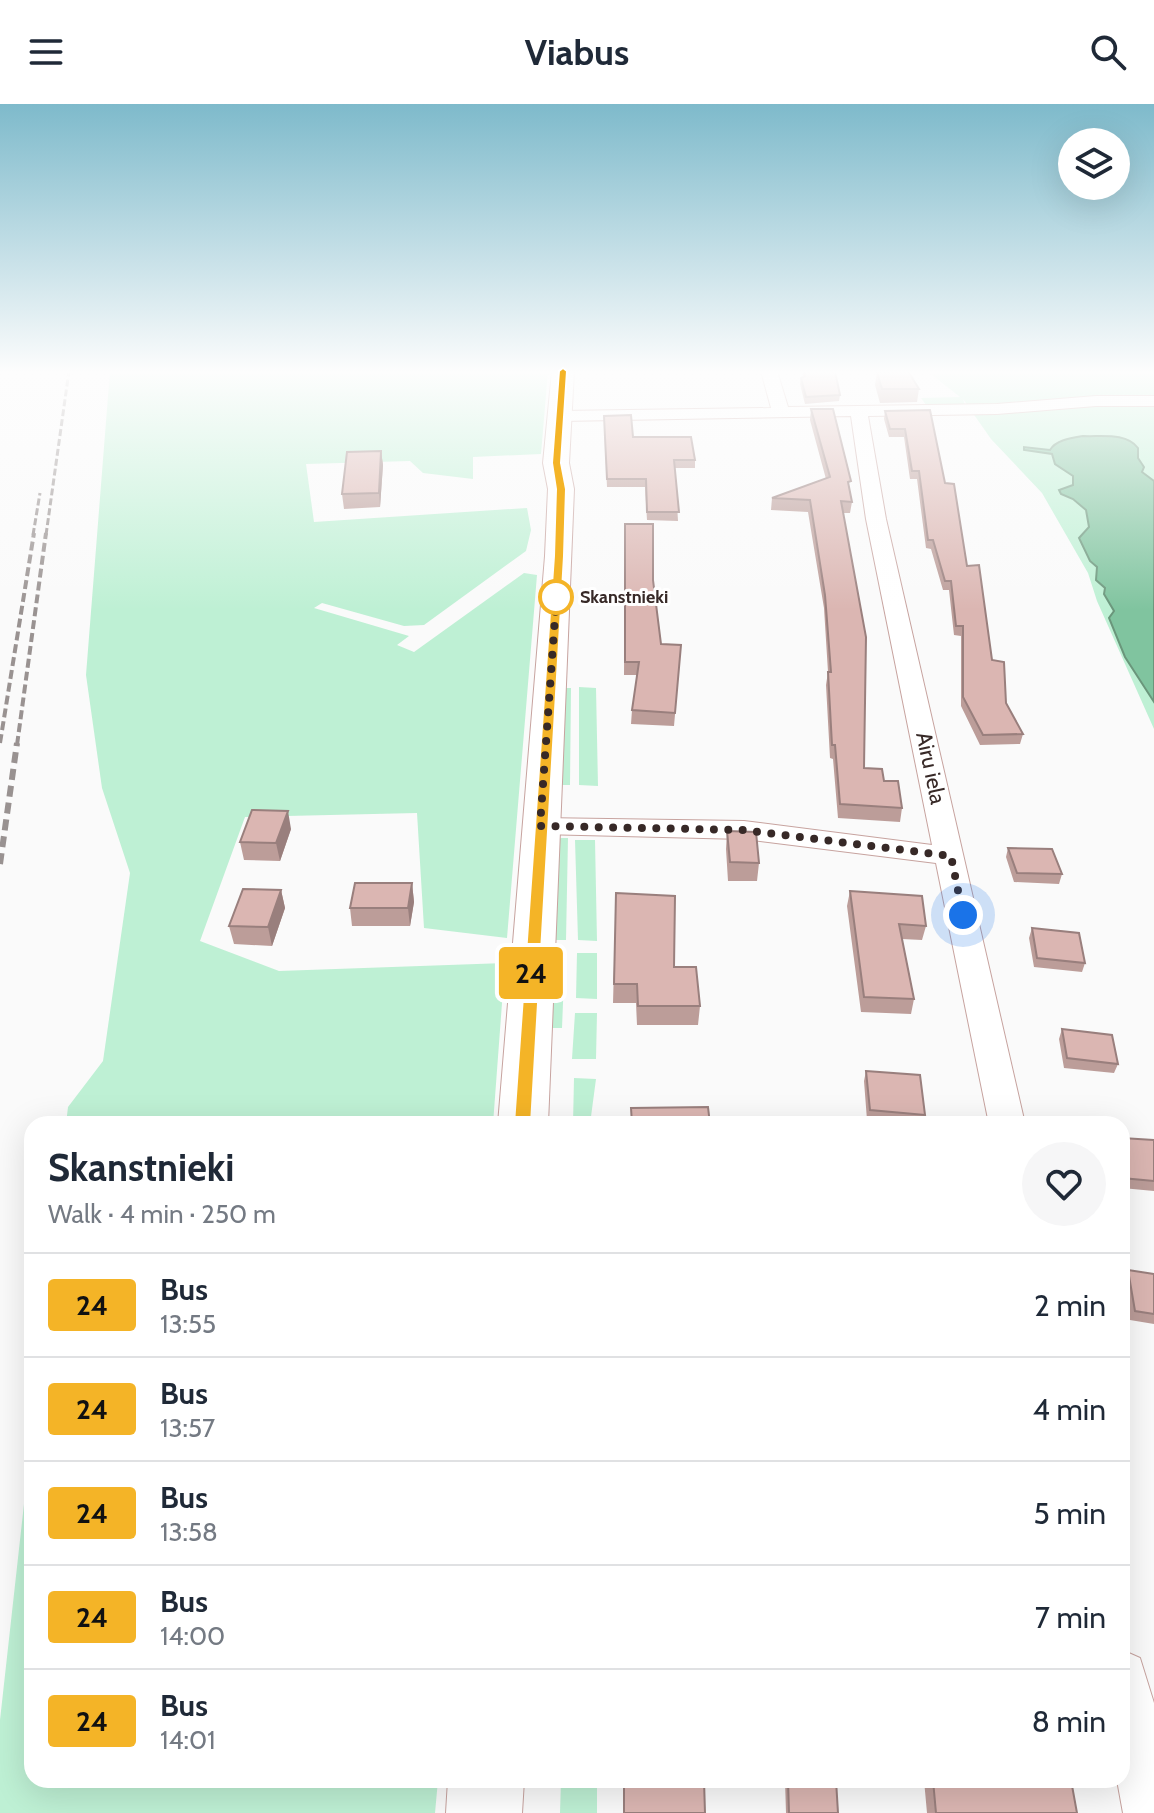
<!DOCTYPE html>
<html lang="en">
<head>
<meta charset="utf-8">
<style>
	body { margin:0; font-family:Cabin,sans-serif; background:#f6f6f7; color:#1f2937; height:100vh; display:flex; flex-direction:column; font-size:30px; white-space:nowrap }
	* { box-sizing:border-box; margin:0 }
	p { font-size:26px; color:#747a83 }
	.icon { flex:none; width:44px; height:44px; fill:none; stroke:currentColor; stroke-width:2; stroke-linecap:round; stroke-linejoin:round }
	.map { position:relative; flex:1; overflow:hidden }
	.side { position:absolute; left:24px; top:1012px; width:1106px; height:672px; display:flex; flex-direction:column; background:#fff; border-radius:24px; box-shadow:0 8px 32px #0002 }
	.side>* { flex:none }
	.badge { padding:0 16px; border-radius:6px; font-size:28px; line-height:52px }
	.fabs { position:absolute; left:1058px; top:24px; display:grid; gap:16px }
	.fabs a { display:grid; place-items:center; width:72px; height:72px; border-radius:50%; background:#fff; box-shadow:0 8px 32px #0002; font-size:40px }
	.you { position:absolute; width:40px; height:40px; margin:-20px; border:6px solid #fff; border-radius:50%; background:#1a73e8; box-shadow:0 0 0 12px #1a73e833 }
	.map>.badge { position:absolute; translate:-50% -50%; box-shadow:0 0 0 4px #fff }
	.round { display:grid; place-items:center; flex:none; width:84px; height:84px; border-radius:42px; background:#f6f6f7 }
	.overview { display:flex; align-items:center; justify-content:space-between; height:136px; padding:0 24px }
	h1 { font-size:38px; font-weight:800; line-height:60px }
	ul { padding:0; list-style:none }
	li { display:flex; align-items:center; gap:24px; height:104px; padding:0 24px; border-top:2px solid #e0e1e3 }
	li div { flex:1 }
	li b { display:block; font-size:30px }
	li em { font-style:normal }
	li .badge { min-width:88px; font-weight:700; text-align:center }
	header { display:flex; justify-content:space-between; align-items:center; height:104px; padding:0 24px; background:#fff; font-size:36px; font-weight:800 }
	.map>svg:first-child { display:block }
	.green { fill:#bef0d4 }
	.water { fill:#80c49f; stroke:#6a967b; stroke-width:2 }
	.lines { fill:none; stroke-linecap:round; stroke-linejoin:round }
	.street-casing { stroke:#c7a39f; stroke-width:2 }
	.secondary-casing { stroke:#c7a39f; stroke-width:2 }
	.street { fill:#fff; fill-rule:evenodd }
	.secondary { fill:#fff; fill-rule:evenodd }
	.rail-far2 { stroke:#999291; stroke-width:3; stroke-dasharray:7 3; stroke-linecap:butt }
	.rail-far1 { stroke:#999291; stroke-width:4; stroke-dasharray:9 4; stroke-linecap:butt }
	.rail { stroke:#999291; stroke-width:6; stroke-dasharray:11 6; stroke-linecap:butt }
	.wall { fill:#bc9d99 }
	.shaded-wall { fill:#997f7d }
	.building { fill:#dbb6b2; stroke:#997f7d; stroke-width:2 }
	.line { fill:#f4b427; stroke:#fff; stroke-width:2 }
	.walk { stroke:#372927; stroke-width:8; stroke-dasharray:0 14.4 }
	.stop-dot { fill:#fff; stroke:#f4b427; stroke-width:4 }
	.labels { text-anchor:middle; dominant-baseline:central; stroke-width:6; stroke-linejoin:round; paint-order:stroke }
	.far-stop-label { font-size:18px; font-weight:bold; fill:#372927; stroke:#fff; text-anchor:start }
	.street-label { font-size:22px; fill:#372927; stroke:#fff }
</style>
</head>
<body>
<header><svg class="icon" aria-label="menu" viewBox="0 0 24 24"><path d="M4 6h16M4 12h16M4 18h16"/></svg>Viabus<svg class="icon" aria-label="search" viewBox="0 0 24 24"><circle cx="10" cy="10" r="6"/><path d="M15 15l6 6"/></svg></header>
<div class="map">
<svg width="1154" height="1709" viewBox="0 0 1154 1709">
	<rect width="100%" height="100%" fill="#fafafa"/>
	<!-- green -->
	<path class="green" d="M110,267h438l-7,83 -68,3v22l-50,-6 -13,-12 -104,3 8,58 213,-14 4,22 -5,21 -102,74 -20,1 -82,-23 -8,5 95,28 -12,9 17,7 110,-79 13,2 -30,363 -83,-10 -7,-115 -172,4 -45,124 79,30 226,-8 -12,161h-427l2,-17 35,-46 27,-188 -28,-85 -16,-113z
		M927,267h227v358l-57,-128 -9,-28 -46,-80 -51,-54 -28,-40 2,6h-39l-5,-7 39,-1z
		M579,583l17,1 2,98 -19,-1z
		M561,584h10l-1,97h-9z
		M561,734h7l-2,102h-14l3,-98z
		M575,736h20l2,101 -19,-1z
		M577,849h20v46l-21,-1z
		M553,850h12l-3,74h-14z
		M575,909h22l-1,46h-24z
		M574,974l22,1 -6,45h-17z
		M32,1328v348h406l-3,33h-435v-93z
		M561,1676h36v33h-37z"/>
	<!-- water -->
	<path class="water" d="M1083,332c18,1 43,-4 55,12v10l6,9 -2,5 12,9v221l-29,-45 -16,-39 5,-7 -10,-17 1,-6 -9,-8 1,-13 -7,-6 -11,-23 10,-11 -3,-17 -13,-11 -12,-5 -2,-4 14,-5v-9l-18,-12 -3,-10 -28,-4v-3l26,3c6,-10 21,-12 33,-14z"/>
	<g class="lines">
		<!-- street casing -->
		<g class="street-casing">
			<path id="street" d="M761,267h16l11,36 209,-3 99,-8h58v10h-58l-99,8 -129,2 18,103 139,605h-36l-53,-261 -192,-24 -204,-5 -10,-2 -4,-6 4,-6 10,-2 204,3 188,24 -66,-326 -15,-103 -291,5 -8,-5 8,-5 211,-3z
				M1122,1546l18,8 14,45v110h-31l-6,-33h5z"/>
		</g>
		<!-- secondary casing -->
		<g class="secondary-casing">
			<path id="secondary" d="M552,267h22l-5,92 5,26 -26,635h-50l47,-568 3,-67 -5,-26z
				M448,1676h76l-2,33h-76z"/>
		</g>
		<!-- street -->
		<use href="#street" class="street"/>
		<!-- secondary -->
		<use href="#secondary" class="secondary"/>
		<!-- rail-far2 -->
		<path class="rail-far2" d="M33,431l7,-42
			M46,431l23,-164"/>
		<!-- rail-far1 -->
		<path class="rail-far1" d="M0,639l34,-210
			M17,641l29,-212"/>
		<!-- rail -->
		<path class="rail" d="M0,760l17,-121"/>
	</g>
	<!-- wall -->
	<path class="wall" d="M802,267h33l5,24 -1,6 -34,3 -5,-20 1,-6 2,-1z
		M877,268l42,17 -2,13 -37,1 -5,-18z
		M811,305l39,82 2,11 -2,11h-7l21,255 20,13 18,27 -2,14 -62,-4 -5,-59 -3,-1 -4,-73 2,-13 -4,-64 -16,-96 -37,-2 1,-12 54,-19 -16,-59z
		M930,306l15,73 47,177 14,43 17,31 -3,10 -40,1 -19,-39v-70l-7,-1 -5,-45h-6l-12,-41 -5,-1 -9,-69h-7l-6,-42h-15l-5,-18 1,-8z
		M604,319l29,14 62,23v8h-20l3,53 -31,-1 -2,-33h-38z
		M381,347l2,14 -3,42 -36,2 -2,-15z
		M625,420l28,56 8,64 20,1 -7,81 -43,-2 1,-14 5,-35h-13z
		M291,725l-11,32 -36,-1 -4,-18z
		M727,727l32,32 -2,18h-29l-2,-32z
		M1008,744l54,26 -3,10 -45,-2 -8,-25z
		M412,779l2,19 -4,24h-58l-2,-18z
		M281,786l4,18 -13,38 -38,-2 -5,-18z
		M850,787l76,35 -4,14 -20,-1 12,60 -3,15 -50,-2 -14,-106z
		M616,789l58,74 26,39 -2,19h-61l-1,-22h-23z
		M1032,824l53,35 -3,9 -48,-5 -5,-29z
		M1062,925l56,35 -4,9 -50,-5 -5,-29z
		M866,967l59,44 -2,9 -56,-4 -3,-39z
		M1122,1034l32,2v51l-32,-3z
		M1128,1166l26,4v50l-24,-4 -6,-41z
		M785,1676h51l2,33h-52z
		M924,1676h147l6,33h-150z"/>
	<!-- shaded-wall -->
	<path class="shaded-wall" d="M381,347l2,14 -3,42 -1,-14z
		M288,707l3,18 -11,32 -4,-18z
		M412,779l2,19 -4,24 -2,-18z
		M281,786l4,18 -13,38 -4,-19z"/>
	<!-- building -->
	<path class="building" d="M804,267h31l5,24 -34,2 -5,-19 4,-2z
		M908,267l11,18h-37l-5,-17z
		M811,305h22l18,72 -3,1 4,20 -11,-1 25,136 -2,131 18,1 2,12h14l4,27 -62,-4 -5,-59h-3l-4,-73h3l-6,-77 -15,-95 -38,-2 58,-21z
		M930,306l15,73 9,1 13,82 12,-1 13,95 12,2 2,41 17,31 -40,1 -20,-38v-71h-7l-5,-45h-6l-12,-41h-5l-9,-69h-7l-7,-42h-15l-5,-18z
		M631,311l2,22h58l4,23h-21l5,52h-32l-1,-33h-39l-3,-63z
		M381,347l-2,42 -37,1 5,-42z
		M625,420h28v56l8,64 20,1 -6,68 -43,-3 7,-48h-14z
		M252,706l36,1 -12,32 -36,-1z
		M727,727l29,1 3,31 -29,-1z
		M1008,744l44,1 10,25 -45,-1z
		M355,779h57l-4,25h-58z
		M243,785l38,1 -13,37 -39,-1z
		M850,787l72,5 4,30 -27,-2 15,75 -50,-2z
		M616,789l59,3 -1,71h22l4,39h-62l-1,-22h-23z
		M1032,824l47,5 6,30 -48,-5z
		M1062,925l50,6 6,29 -51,-6z
		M866,967l54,4 5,40 -55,-5z
		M708,1003l2,17h-78l-1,-16z
		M1122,1034l32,2v41l-32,-3z
		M1128,1166l26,4v40l-19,-3z
		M624,1676h80l1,33h-81z
		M788,1676h48l2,33h-49z
		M933,1676h138l6,33h-141z"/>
	<!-- sky -->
	<linearGradient id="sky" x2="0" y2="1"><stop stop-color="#7ebacb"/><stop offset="0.53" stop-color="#fdfdfd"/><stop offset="1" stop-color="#fdfdfd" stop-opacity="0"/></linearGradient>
	<rect width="1154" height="506" fill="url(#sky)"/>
	<!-- line -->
	<path class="line" d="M563,264l4,3 -6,92 5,26 -2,67 -33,568 -8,7 -9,-7 40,-568 2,-67 -4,-26 7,-92z"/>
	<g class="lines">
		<!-- walk -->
		<path class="walk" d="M556,493l1,-7 -17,236 204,4 207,26 12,59"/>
	</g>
	<!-- markers -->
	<circle class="stop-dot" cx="556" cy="493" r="16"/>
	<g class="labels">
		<!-- far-stop labels -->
		<g class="far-stop-label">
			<text x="580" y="493">Skanstnieki</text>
		</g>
		<!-- street labels -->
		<g class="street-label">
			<text transform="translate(931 664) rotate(78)">Airu iela</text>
		</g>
	</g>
</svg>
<div class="fabs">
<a><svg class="icon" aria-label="layers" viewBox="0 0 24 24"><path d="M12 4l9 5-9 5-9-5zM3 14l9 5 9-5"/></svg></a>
</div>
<div class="you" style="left:963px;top:811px"></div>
<b class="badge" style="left:531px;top:869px;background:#f4b427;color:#111">24</b>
<section class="side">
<div class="overview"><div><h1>Skanstnieki</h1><p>Walk · 4 min · 250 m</p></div><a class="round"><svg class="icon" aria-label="heart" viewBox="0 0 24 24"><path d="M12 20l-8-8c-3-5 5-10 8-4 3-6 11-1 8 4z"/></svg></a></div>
<ul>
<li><span class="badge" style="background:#f4b427;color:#111">24</span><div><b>Bus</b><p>13:55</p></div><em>2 min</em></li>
<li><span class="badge" style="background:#f4b427;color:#111">24</span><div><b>Bus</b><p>13:57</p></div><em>4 min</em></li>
<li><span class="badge" style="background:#f4b427;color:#111">24</span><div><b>Bus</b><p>13:58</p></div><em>5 min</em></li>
<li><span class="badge" style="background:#f4b427;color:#111">24</span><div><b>Bus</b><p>14:00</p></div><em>7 min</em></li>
<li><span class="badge" style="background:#f4b427;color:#111">24</span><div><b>Bus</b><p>14:01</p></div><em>8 min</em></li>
</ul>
</section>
</div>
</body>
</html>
